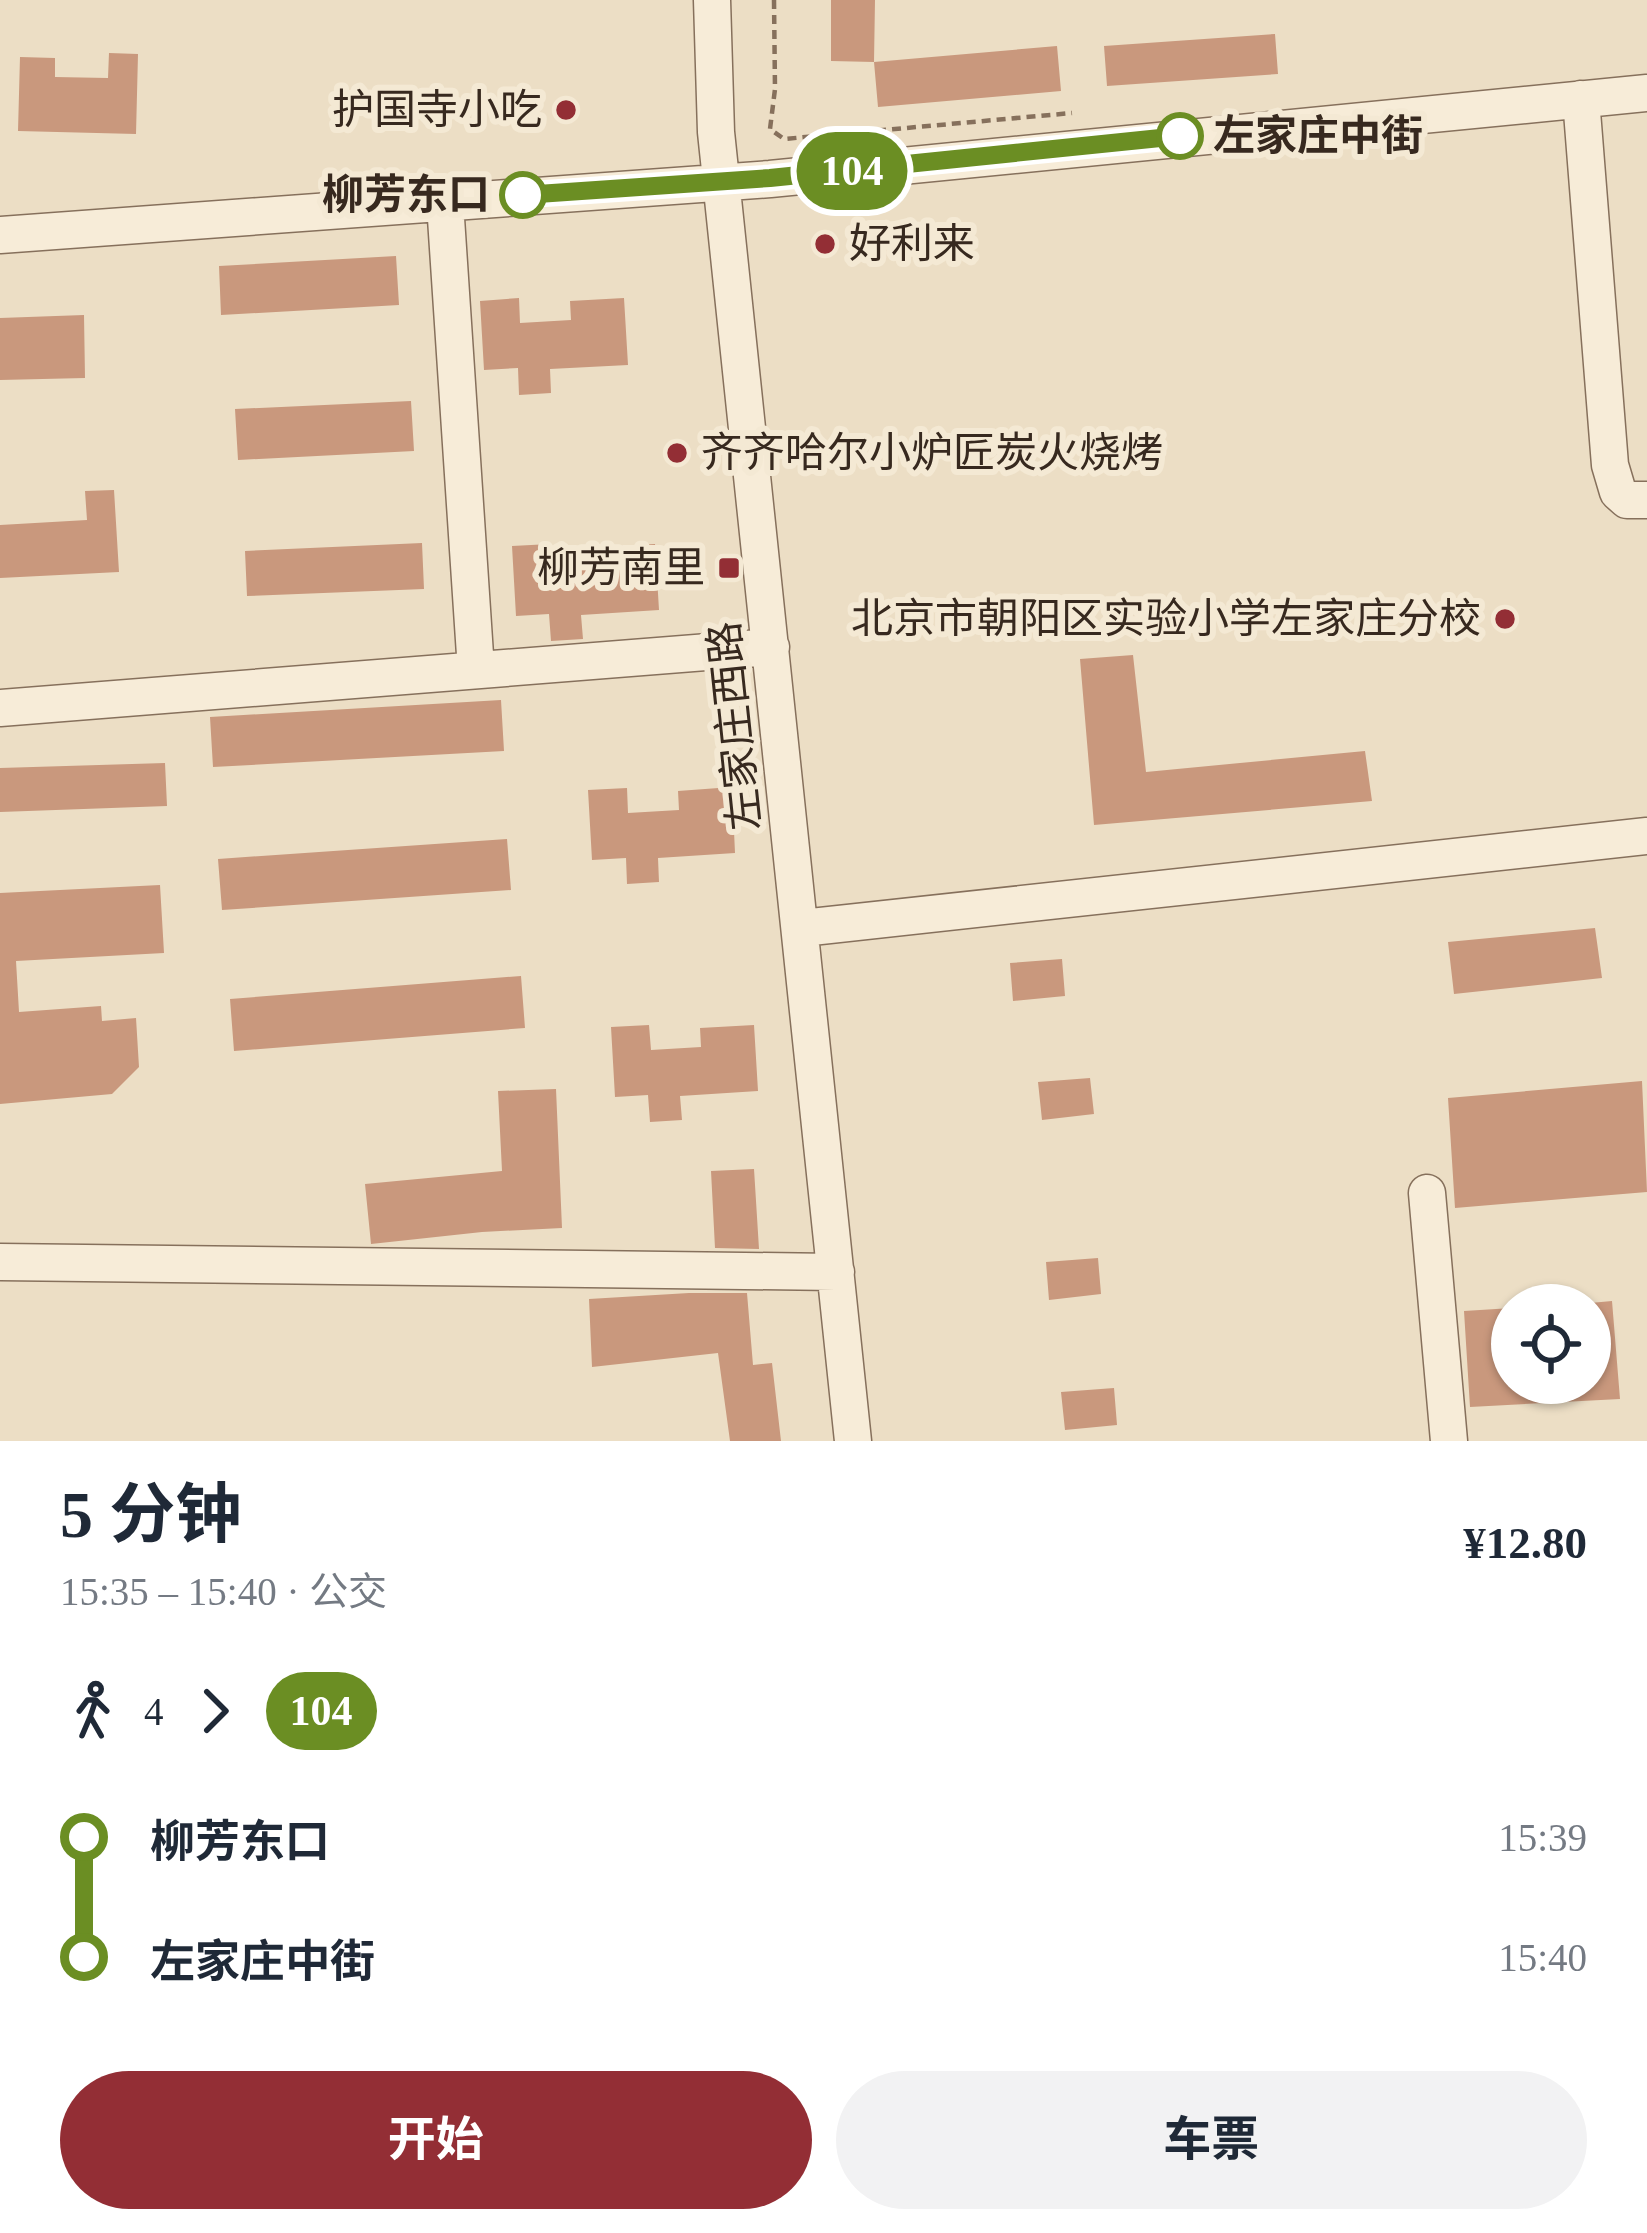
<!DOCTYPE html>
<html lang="zh">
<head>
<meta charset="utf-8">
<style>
	body { margin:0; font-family:"Times New Roman","Noto Sans SC",serif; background:#f2f2f3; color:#1f2937; height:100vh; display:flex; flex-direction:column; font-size:45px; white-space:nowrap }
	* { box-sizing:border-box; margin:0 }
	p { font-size:39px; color:#747a83 }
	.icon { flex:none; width:66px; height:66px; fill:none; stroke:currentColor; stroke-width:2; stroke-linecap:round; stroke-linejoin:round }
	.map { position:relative; height:1441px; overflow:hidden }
	.details { display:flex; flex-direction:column; background:#fff; flex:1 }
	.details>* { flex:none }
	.badge { padding:0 24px; border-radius:39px; font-size:42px; line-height:78px }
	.fabs { position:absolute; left:1491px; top:1284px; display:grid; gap:24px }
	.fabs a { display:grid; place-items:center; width:120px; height:120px; border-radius:50%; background:#fff; box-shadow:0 3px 9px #0004; font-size:60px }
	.map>.badge { position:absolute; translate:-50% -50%; box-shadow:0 0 0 6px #fff }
	.legs { display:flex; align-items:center; gap:18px; height:132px; padding:0 60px; font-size:39px }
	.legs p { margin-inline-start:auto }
	.overview { display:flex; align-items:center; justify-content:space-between; height:204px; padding:0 60px }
	h1 { font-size:66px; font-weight:700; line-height:90px }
	.action { display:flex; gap:24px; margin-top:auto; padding:24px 60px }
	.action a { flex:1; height:138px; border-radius:72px; background:#932e35; color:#fff; font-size:48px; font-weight:700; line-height:138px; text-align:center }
	.action a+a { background:#f2f2f3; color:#1f2937 }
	ul { padding:0 60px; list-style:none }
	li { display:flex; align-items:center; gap:42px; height:120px; font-size:45px }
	li i { display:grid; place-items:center; width:18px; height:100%; margin:0 15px; background:currentColor }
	li i::after { content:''; width:30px; height:30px; margin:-15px; border:9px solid; border-radius:50%; background:#fff }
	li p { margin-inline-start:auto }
	li:first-child i { background:linear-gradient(#0000 50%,currentColor 0) }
	li:last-child i { background:linear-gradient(currentColor 50%,#0000 0) }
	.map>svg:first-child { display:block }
	.building { fill:#c9987d }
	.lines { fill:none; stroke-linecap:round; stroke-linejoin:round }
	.minor-casing { stroke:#86705c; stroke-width:39 }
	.path { stroke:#86705c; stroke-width:4.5; stroke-dasharray:9 6; stroke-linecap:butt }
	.minor { stroke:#f7ecd8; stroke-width:36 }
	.line-1-casing { stroke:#fff; stroke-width:27 }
	.line-1 { stroke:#6b8e23; stroke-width:18 }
	.poi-dot { fill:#932e35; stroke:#f4e9d4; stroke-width:4.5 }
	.stop-1-dot { fill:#fff; stroke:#6b8e23; stroke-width:6 }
	.labels { text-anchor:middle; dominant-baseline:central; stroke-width:12; stroke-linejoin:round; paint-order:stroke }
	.poi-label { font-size:42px; fill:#37291f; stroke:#f4e9d4; text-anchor:end }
	.stop-label { font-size:42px; font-weight:bold; fill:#37291f; stroke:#f4e9d4; text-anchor:start }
	.street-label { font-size:42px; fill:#37291f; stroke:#f4e9d4 }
</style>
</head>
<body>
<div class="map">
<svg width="1647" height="1441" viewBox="0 0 1647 1441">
	<rect width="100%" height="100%" fill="#ecdec5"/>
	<!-- building -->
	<path class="building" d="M831,0h44l-1,62 -43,-1z
		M1275,34l3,40 -171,12 -3,-40z
		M1057,46l4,45 -183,16 -4,-45z
		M109,53l29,1 -2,80 -118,-3 2,-74 35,1v19l53,1z
		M396,256l3,49 -178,10 -2,-49z
		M519,298l1,25 51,-3 -1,-19 54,-3 4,67 -78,4 1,24 -32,2 -1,-27 -34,2 -4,-69z
		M84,315l1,63 -85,2v-62z
		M411,401l3,50 -176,9 -3,-51z
		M114,490l5,82 -119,6v-53l87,-5 -2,-29z
		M422,543l2,46 -177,7 -2,-45z
		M550,544l2,25 50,-3 -1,-19 54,-3 4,66 -78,5 2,24 -32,2 -2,-27 -33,2 -4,-70z
		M1133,655l13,117 219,-21 7,50 -278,24 -14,-166z
		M501,700l3,51 -291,16 -3,-50z
		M165,763l2,43 -167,6v-44z
		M732,787l3,66 -77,5 1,24 -32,2 -1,-26 -34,2 -4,-70 39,-2 1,25 51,-3 -1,-19z
		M507,839l4,51 -289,20 -4,-51z
		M160,885l4,68 -148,8 3,51 82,-6 1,15 34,-3 3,49 -27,27 -112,10v-211z
		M1595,928l7,50 -148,16 -6,-52z
		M1062,959l3,37 -52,5 -3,-38z
		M521,976l4,52 -291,23 -4,-52z
		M649,1025l2,25 50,-3 -1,-19 54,-3 4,66 -78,5 2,24 -32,2 -2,-27 -33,2 -4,-70z
		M1090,1078l4,36 -52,6 -4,-38z
		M1642,1081l5,111 -192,16 -7,-110z
		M556,1089l6,139 -80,4 -111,12 -6,-60 137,-13 -4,-80z
		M754,1169l5,80 -44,-1 -4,-77z
		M1098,1258l3,36 -52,6 -3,-38z
		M689,1293h58l6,72 19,-2 9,78h-51l-12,-88 -126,14 -3,-68z
		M1612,1301l8,98 -150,8 -6,-96 48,-3v75h78v-80z
		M1114,1388l3,37 -52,5 -4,-38z"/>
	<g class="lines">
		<!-- minor casing -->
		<g class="minor-casing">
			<path id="minor" d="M712,0l4,132 137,1309
				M1581,99l29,366 8,27 9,8h20
				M445,203l31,467
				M0,235l770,-56 877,-86
				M0,708l771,-61
				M802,928l845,-92
				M1427,1193l22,248
				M0,1262l836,10"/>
		</g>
		<!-- path -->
		<path class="path" d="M774,0l1,89 -5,40 14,10 288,-26"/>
		<!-- minor -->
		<use href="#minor" class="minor"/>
	</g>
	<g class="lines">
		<!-- line-1 casing -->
		<g class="line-1-casing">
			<path id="line-1" d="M523,195l247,-17 410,-42"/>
		</g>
		<!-- line-1 -->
		<use href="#line-1" class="line-1"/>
	</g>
	<!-- markers -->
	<g class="poi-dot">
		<circle cx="566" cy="110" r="12"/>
		<circle cx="825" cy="244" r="12"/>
		<circle cx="677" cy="453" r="12"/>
		<rect x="717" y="556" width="24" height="24" rx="6"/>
		<circle cx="1505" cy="619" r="12"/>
	</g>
	<g class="stop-1-dot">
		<circle cx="1180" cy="136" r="21"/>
		<circle cx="523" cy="195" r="21"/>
	</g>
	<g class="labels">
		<!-- poi labels -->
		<g class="poi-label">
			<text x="542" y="110">护国寺小吃</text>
			<text x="849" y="244" text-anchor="start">好利来</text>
			<text x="701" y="453" text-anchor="start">齐齐哈尔小炉匠炭火烧烤</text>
			<text x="705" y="568">柳芳南里</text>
			<text x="1481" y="619">北京市朝阳区实验小学左家庄分校</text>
		</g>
		<!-- stop labels -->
		<g class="stop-label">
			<text x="1213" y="136">左家庄中街</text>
			<text x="490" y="195" text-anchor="end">柳芳东口</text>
		</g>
		<!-- street labels -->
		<g class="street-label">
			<text transform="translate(735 726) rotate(-96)">左家庄西路</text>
		</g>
	</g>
</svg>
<div class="fabs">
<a><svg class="icon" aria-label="locate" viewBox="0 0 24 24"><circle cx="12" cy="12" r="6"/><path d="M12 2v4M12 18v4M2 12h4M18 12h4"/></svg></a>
</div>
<b class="badge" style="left:852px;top:171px;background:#6b8e23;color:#fff">104</b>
</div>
<section class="details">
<div class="overview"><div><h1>5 分钟</h1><p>15:35 – 15:40 · 公交</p></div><b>¥12.80</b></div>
<div class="legs"><svg class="icon" aria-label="walk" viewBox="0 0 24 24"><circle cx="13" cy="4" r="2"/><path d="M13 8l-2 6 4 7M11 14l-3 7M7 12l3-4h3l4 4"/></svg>4<svg class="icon" aria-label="forward" viewBox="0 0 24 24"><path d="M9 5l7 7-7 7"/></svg><b class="badge" style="background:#6b8e23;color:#fff">104</b></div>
<ul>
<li><i style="color:#6b8e23"></i><b>柳芳东口</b><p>15:39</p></li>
<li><i style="color:#6b8e23"></i><b>左家庄中街</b><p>15:40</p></li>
</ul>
<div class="action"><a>开始</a><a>车票</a></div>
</section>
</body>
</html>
